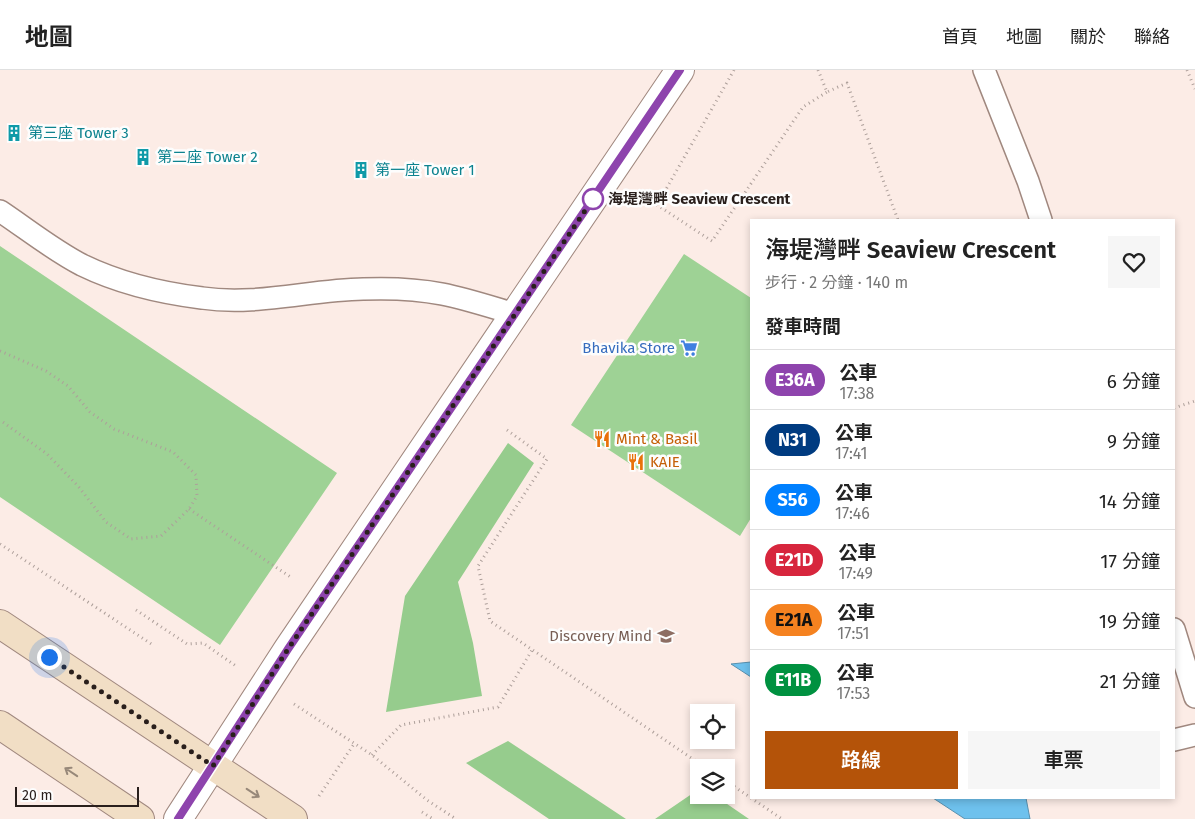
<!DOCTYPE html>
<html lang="zh-TW">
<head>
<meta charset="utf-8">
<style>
	body { margin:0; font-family:"Fira Sans","Noto Sans TC",sans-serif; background:#f6f6f6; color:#222; height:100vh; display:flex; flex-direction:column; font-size:19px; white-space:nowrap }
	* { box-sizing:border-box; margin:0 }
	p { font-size:16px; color:#767676 }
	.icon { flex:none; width:28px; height:28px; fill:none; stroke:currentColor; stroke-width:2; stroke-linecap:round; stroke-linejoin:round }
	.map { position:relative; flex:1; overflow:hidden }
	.side { position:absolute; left:750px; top:149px; width:425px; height:580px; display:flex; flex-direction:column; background:#fff; border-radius:0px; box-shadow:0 2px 8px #0003 }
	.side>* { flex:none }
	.badge { padding:0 10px; border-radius:16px; font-size:18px; line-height:32px }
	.fabs { position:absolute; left:690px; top:634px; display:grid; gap:10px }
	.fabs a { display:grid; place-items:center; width:45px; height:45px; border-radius:0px; background:#fff; box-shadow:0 2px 8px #0003; font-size:25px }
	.scale { position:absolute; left:15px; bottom:12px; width:124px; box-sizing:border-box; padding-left:5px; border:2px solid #291f1c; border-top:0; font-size:14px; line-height:18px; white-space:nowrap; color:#291f1c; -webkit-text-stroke:4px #fdfdfd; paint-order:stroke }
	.you { position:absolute; width:25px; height:25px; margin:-12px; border:4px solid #fff; border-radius:50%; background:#1a73e8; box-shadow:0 0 0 8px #1a73e833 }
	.map>.badge { position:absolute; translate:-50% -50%; box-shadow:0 0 0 2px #fff }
	h2 { padding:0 15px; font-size:19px; line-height:45px }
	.round { display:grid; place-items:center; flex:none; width:52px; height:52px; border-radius:0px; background:#f6f6f6 }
	.headline { display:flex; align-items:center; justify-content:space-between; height:85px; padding:0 15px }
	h1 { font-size:24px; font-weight:600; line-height:38px }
	.button { display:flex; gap:10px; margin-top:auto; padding:10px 15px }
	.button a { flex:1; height:58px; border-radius:0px; background:#b45309; color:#fff; font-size:20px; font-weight:600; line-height:58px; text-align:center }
	.button a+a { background:#f6f6f6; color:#222 }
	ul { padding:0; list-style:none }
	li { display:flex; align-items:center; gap:15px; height:60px; padding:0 15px; border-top:1px solid #e0e0e0 }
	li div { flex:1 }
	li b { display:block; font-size:19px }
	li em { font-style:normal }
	li .badge { min-width:55px; font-weight:700; text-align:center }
	header { display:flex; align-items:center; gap:30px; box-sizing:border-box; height:70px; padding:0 25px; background:#fff; border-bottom:1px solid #e0e0e0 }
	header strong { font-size:24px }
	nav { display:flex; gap:28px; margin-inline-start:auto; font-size:18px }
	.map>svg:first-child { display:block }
	.green { fill:#9ed295 }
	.forest { fill:#96cc8d }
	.water { fill:#6ec1ed; stroke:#5990ae }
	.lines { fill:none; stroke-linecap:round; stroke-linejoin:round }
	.service-casing { stroke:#a0887f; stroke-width:24 }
	.tertiary-casing { stroke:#a0887f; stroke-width:30 }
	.secondary-casing { stroke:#a0887f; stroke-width:30 }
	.path { stroke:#ad9f9a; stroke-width:3; stroke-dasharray:1 4; stroke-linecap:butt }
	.service { stroke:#fff; stroke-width:21 }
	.tertiary { stroke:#fff; stroke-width:28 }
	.secondary { stroke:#f1dec5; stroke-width:28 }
	.oneway { stroke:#978879 }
	.line-casing { stroke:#fff; stroke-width:11 }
	.line { stroke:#8e44ad; stroke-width:8 }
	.walk { stroke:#291f1c; stroke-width:5; stroke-dasharray:0 9 }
	.stop-dot { fill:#fff; stroke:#8e44ad; stroke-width:2.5 }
	.labels { text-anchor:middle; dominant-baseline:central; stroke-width:5; stroke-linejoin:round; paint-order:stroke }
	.culture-label { font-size:15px; fill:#0d838f; stroke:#fdfdfd; text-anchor:start }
	.stop-label { font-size:15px; font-weight:bold; fill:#291f1c; stroke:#fdfdfd; text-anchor:start }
	.shop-label { font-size:15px; fill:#366cbe; stroke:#fdfdfd; text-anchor:end }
	.food-label { font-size:15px; fill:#c56008; stroke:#fdfdfd; text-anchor:start }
	.education-label { font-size:15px; fill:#785e54; stroke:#fdfdfd; text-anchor:end }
</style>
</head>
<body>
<header>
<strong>地圖</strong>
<nav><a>首頁</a><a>地圖</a><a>關於</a><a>聯絡</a></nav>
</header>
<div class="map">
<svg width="1195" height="749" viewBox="0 0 1195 749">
	<rect width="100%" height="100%" fill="#fcece6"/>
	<!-- green -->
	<path class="green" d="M0,176l337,227 -117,172 -220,-148z
		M684,184l67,44v220l-11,18 -169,-111z"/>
	<!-- forest -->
	<path class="forest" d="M508,373l26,20 -76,119 15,61 9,53 -96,16 19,-116z
		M508,671l118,78h-77l-83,-56z
		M699,719v6h15l35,24h-94z"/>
	<!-- water -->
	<path class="water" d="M751,592v15l-20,-13z
		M933,728h93l4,21h-65z"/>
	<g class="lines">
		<!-- service casing -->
		<g class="service-casing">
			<path id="service" d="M984,0l44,111 13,39
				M0,141c27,18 53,39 82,54 37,18 79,28 120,33 54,8 107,-8 161,-9 27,-1 54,0 79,5 25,5 49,13 73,20
				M1174,559l21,68
				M1174,670l21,-5"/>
		</g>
		<!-- tertiary casing -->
		<g class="tertiary-casing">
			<path id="tertiary" d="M178,749l110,-170 392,-579"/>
		</g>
		<!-- secondary casing -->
		<g class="secondary-casing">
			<path id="secondary" d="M0,554l293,195
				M0,655l140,94"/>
		</g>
		<!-- path -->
		<path class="path" d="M734,0l-77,135 55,36 91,-134 24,-15
			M818,0l9,22 20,-9 51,137
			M1187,0l8,19
			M0,281l46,20 22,15 22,26 24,17 59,23 23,23 1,21 -8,13 -28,27 -30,3 -25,-17 -28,-36 -31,-32 -47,-34
			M1174,338l21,-7
			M507,360l40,29 -69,107 12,55 216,147
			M189,439l103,69
			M0,474l153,101
			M136,540l51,34 16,-1 33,23
			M294,634l78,51 55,45 29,19
			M372,685l29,-30 97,-18 34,-57
			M726,711l56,38
			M319,726l35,-52
			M422,742l11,7"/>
		<!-- service -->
		<use href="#service" class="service"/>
		<!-- tertiary -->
		<use href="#tertiary" class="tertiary"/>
		<!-- secondary -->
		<use href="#secondary" class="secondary"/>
	</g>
	<!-- one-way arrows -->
	<defs><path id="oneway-shaft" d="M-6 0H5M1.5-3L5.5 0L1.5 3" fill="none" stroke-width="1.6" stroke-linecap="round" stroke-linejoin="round" transform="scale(1.25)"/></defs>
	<g class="oneway">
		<use href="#oneway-shaft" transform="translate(71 702) rotate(-146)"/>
		<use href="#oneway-shaft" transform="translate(253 723) rotate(33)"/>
	</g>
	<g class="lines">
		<!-- line casing -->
		<g class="line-casing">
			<path id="line" d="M178,749l110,-170 392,-579"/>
		</g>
		<!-- line -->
		<use href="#line" class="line"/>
		<!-- walk -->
		<path class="walk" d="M49,587l164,109 75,-117 305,-450"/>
	</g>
	<!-- icons -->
	<defs>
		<g id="building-bare" transform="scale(1.35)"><path d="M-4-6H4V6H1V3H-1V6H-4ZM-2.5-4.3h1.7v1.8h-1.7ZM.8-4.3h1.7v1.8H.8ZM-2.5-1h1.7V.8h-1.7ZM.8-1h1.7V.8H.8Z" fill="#0f9aa8" stroke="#fdfdfd" stroke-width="2.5" paint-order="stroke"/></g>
		<g id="supermarket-bare" transform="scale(1.35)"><path d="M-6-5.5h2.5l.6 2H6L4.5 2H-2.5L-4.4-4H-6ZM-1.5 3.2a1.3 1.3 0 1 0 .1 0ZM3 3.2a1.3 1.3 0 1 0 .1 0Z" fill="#3f7fe0" stroke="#fdfdfd" stroke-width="2.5" paint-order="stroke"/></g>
		<g id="restaurant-bare" transform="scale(1.35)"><path d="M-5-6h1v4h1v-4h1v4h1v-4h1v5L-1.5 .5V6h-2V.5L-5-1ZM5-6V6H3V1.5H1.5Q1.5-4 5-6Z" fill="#e8710a" stroke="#fdfdfd" stroke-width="2.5" paint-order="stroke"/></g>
		<g id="school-bare" transform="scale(1.35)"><path d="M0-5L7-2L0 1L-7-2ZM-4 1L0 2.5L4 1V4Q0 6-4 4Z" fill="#8d6e63" stroke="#fdfdfd" stroke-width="2.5" paint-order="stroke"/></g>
	</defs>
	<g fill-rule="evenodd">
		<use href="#building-bare" x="14" y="63"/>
		<use href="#building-bare" x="143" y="87"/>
		<use href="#building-bare" x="361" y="100"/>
		<use href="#supermarket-bare" x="689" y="278"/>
		<use href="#restaurant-bare" x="602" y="369"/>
		<use href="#restaurant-bare" x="636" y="392"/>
		<use href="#school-bare" x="666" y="566"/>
	</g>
	<!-- markers -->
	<circle class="stop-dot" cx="593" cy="129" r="10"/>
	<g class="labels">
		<!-- culture labels -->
		<g class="culture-label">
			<text x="28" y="63">第三座 Tower 3</text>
			<text x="157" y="87">第二座 Tower 2</text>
			<text x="375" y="100">第一座 Tower 1</text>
		</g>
		<!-- stop labels -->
		<g class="stop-label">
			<text x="608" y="129">海堤灣畔 Seaview Crescent</text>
		</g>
		<!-- shop labels -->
		<g class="shop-label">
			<text x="675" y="278">Bhavika Store</text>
		</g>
		<!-- food labels -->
		<g class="food-label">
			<text x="616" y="369">Mint &amp; Basil</text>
			<text x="650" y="392">KAIE</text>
		</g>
		<!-- education labels -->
		<g class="education-label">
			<text x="652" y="566">Discovery Mind</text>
		</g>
	</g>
</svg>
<div class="fabs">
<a><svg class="icon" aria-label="locate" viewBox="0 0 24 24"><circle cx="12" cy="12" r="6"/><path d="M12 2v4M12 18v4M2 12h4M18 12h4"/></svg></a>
<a><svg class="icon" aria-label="layers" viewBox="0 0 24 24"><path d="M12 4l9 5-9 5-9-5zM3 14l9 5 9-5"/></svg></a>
</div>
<div class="scale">20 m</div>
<div class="you" style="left:49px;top:587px"></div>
<section class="side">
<div class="headline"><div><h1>海堤灣畔 Seaview Crescent</h1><p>步行 · 2 分鐘 · 140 m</p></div><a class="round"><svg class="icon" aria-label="heart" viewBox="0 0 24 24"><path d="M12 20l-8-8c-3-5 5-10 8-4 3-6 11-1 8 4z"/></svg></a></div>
<h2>發車時間</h2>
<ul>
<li><span class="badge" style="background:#8e44ad;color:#fff">E36A</span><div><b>公車</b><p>17:38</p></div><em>6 分鐘</em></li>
<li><span class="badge" style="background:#003b80;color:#fff">N31</span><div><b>公車</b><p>17:41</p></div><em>9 分鐘</em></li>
<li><span class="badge" style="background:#0080ff;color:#fff">S56</span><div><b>公車</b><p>17:46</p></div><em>14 分鐘</em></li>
<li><span class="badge" style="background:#d7263d;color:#fff">E21D</span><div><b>公車</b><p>17:49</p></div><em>17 分鐘</em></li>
<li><span class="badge" style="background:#f58220;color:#111">E21A</span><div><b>公車</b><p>17:51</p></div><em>19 分鐘</em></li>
<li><span class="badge" style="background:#009140;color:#fff">E11B</span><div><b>公車</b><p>17:53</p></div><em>21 分鐘</em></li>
</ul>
<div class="button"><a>路線</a><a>車票</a></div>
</section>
</div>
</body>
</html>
